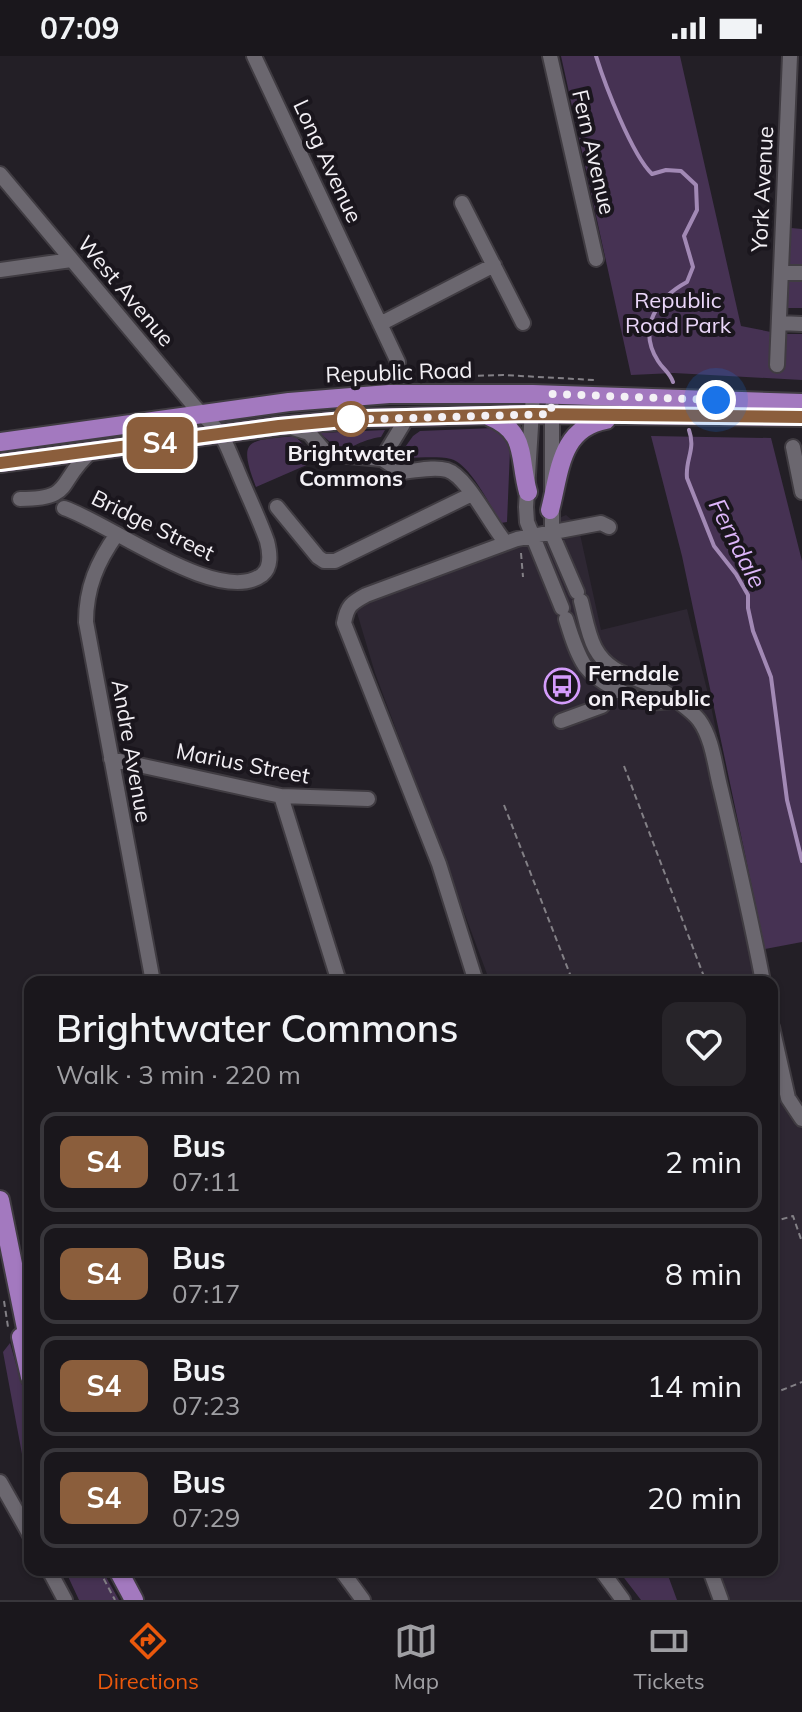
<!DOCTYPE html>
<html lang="en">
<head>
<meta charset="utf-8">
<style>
	body { margin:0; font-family:Mulish,sans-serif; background:#272429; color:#f1f3f6; height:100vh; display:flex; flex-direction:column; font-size:30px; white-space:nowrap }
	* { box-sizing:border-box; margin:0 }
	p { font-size:26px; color:#9f9fa3 }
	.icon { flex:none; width:44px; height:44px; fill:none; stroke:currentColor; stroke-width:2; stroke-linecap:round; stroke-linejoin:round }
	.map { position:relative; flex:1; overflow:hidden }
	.drawer { position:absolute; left:24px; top:920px; width:754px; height:600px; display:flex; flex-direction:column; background:#1a171c; border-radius:16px; box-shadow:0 2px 6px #0004,0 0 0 2px #38363b }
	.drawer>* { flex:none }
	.badge { padding:0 16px; border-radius:12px; font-size:28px; line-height:52px }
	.you { position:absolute; width:40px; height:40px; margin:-20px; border:6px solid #fff; border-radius:50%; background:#1a73e8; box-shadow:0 0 0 12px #1a73e833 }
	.map>.badge { position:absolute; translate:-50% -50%; box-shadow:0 0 0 4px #fff }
	.round { display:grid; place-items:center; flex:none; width:84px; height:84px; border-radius:16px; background:#272429 }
	.headline { display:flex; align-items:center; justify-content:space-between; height:136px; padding:0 32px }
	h1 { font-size:38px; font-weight:600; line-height:60px }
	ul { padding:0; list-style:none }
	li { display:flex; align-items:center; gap:24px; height:100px; margin:0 16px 12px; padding:0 16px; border:4px solid #38363b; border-radius:16px }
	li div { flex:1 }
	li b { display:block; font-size:30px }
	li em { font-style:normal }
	li .badge { min-width:88px; font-weight:700; text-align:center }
	.status { display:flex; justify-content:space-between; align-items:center; height:56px; padding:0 40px; background:#1a171c; direction:ltr }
	.status svg { height:22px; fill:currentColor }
	.tab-bar { display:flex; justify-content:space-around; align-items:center; height:112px; border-top:2px solid #38363b; background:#1a171c; font-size:22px; color:#9f9fa3 }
	.tab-bar a { display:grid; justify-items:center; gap:4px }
	.tab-bar .on { color:#ea580c }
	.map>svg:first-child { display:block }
	.built { fill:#2e2733 }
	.green { fill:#463253 }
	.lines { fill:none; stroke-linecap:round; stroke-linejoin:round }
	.stream { stroke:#a289b5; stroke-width:4 }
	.minor-casing { stroke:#403c42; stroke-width:18 }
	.major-casing { stroke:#403c42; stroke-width:22 }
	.path { stroke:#838086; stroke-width:2; stroke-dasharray:6 4; stroke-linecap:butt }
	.minor { stroke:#6b676f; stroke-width:14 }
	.major { stroke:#a379bf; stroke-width:18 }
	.line-casing { stroke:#fff; stroke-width:18 }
	.line { stroke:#8b5e3c; stroke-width:12 }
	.walk { stroke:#f3f0f5; stroke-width:8; stroke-dasharray:0 14.4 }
	.stop-dot { fill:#fff; stroke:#8b5e3c; stroke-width:4 }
	.labels { text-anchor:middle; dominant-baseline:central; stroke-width:8; stroke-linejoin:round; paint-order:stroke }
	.street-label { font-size:22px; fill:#f3f0f5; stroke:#1a161d }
	.park-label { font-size:22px; fill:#ebd7fa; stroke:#1a161d }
	.stop-label { font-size:22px; font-weight:bold; fill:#f3f0f5; stroke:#1a161d }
	.poi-label { font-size:22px; font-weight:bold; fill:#f3f0f5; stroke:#1a161d; text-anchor:start }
	.water-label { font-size:24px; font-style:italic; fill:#ddb6fa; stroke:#1a161d }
</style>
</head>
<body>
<div class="status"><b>07:09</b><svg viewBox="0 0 49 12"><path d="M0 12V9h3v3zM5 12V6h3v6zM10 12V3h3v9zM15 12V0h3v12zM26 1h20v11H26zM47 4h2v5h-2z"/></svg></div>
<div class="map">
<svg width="802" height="1544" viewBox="0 0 802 1544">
	<rect width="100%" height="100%" fill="#231f26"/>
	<!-- built -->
	<path class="built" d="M566,459l12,10 23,105 86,-21 24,97 56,276h-277l-115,-309 -23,-77 158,-57z
		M772,958l9,59 21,31v496h-86l-11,-30h67z"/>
	<!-- green -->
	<path class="green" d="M561,0h119l61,270 40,8h21v46l-128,-7 -43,2z
		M791,172l11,1v79h-15z
		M494,372l12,10 4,12 -3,72 -6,1c-10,-16 -31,-59 -50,-64 -14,-3 -31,-1 -45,-1l-3,-8 10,-14 7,-5z
		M385,374l-4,7c-35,5 -31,25 -61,-4z
		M295,380l23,24 -62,27c-19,-50 -8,-46 39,-51z
		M651,380l120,2 31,123v381l-37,7 -83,-393z
		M10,1287l20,70v84l-27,-145z
		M65,1514h37l17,30h-40z
		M618,1514h48l11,30h-36z"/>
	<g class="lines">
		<!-- stream -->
		<path class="stream" d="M596,0c9,29 36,99 56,118l14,-4 15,1 15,14 1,25 -13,26 9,31 -6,15c-30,16 -50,46 -29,79 5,8 12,12 15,21
			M689,374c7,20 -4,29 -2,48l27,68 22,28 12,21v13l5,23 18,46 16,123 15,61"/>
		<!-- minor casing -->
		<g class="minor-casing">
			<path id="minor" d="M254,0l144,306
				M550,0l46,203
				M0,118l195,233c8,9 18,17 25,27 7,9 11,23 16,33 10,25 22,49 31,74 3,12 5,26 -5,34 -43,32 -154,-53 -198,-67
				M462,147l61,120
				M0,214l71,-10
				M781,217h21
				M779,267l23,1
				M380,268l114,-59
				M777,309l13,-309
				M533,338l-7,113 1,15 35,86
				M552,351v127l25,58
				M290,371l19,6 18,21 55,5 20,13c14,-1 31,-6 45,-2 20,6 44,56 59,73
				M793,391l9,45
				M382,403l26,-43
				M20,443c56,0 36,-18 72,-48
				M277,451l41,50 6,4h11l137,-67
				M117,478c-20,28 -31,54 -31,88l67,360
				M581,545c4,15 7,34 14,47 15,28 42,28 66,42 8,4 32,22 38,30 14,19 16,48 22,70 15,64 30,128 42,192
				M566,563c5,16 10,33 19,47 11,15 49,35 68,36 6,1 13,-1 19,-1
				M561,665l41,-15 13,-18
				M111,703l170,37 87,3
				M281,740l58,186
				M476,926l-37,-118 -95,-241c3,-17 7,-20 22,-28l151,-56 84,-16 8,4
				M772,971l16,71 14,21
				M0,1426l30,53
				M49,1514l16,30
				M341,1514l22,30
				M601,1514l22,30
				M710,1514l11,30"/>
		</g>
		<!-- major casing -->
		<g class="major-casing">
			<path id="major" d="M488,360c40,16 30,40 40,76
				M0,386l289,-40 100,-8h144l269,9
				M0,407l279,-37 86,-8 167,-4 270,3
				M550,454c10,-38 10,-82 56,-90
				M0,1144l30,148
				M21,1281l9,40
				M118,1514l16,30"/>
		</g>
		<!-- path -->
		<path class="path" d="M408,322l95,-3 91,5
			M521,497l2,24
			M624,710l82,216
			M504,749l69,177
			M772,1166l21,-6 9,26
			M4,1245l4,26
			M25,1335l5,18
			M772,1338l30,-12
			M99,1514l16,30"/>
		<!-- minor -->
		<use href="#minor" class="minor"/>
		<!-- major -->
		<use href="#major" class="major"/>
	</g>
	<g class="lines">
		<!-- line casing -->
		<g class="line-casing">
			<path id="line" d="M0,407l279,-37 86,-8 167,-4 270,3"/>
		</g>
		<!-- line -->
		<use href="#line" class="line"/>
		<!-- walk -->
		<path class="walk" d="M351,363l-12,1 212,-6 1,-20 164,6"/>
	</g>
	<!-- icons -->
	<defs>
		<g id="bus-ring" transform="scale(1.8)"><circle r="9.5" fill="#1a161d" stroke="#d49cfb" stroke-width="1.5"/><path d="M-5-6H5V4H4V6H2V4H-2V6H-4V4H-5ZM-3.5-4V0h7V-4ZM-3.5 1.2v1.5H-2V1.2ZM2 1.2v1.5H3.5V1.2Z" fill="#d49cfb"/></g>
	</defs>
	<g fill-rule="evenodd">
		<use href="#bus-ring" x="562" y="630"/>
	</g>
	<!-- markers -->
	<circle class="stop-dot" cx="351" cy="363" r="16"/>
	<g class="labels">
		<!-- street labels -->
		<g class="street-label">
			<text transform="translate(594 96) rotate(77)">Fern Avenue</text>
			<text transform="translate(328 105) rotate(65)">Long Avenue</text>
			<text transform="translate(762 133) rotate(-87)">York Avenue</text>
			<text transform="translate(126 235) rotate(50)">West Avenue</text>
			<text transform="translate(399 316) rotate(-2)">Republic Road</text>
			<text transform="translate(153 469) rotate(26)">Bridge Street</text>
			<text transform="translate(132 695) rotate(80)">Andre Avenue</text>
			<text transform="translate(243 707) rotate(11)">Marius Street</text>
		</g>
		<!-- park labels -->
		<g class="park-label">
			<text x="678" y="244">Republic<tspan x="678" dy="25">Road Park</tspan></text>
		</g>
		<!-- stop labels -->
		<g class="stop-label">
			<text x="351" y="397">Brightwater<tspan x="351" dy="25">Commons</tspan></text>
		</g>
		<!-- poi labels -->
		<g class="poi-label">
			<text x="588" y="617">Ferndale<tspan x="588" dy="25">on Republic</tspan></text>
		</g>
		<!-- water labels -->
		<g class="water-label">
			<text transform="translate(738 487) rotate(63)">Ferndale</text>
		</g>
	</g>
</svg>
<div class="you" style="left:716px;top:344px"></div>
<b class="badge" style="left:160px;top:387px;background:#8b5e3c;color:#fff">S4</b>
<section class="drawer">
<div class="headline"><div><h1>Brightwater Commons</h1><p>Walk · 3 min · 220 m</p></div><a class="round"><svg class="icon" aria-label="heart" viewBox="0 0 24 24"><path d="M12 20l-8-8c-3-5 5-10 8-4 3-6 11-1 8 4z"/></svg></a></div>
<ul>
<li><span class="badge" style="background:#8b5e3c;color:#fff">S4</span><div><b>Bus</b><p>07:11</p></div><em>2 min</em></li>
<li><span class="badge" style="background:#8b5e3c;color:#fff">S4</span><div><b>Bus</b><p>07:17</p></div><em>8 min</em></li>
<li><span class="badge" style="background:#8b5e3c;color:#fff">S4</span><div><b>Bus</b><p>07:23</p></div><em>14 min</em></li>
<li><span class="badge" style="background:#8b5e3c;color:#fff">S4</span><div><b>Bus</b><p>07:29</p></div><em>20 min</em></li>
</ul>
</section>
</div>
<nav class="tab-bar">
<a class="on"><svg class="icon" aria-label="directions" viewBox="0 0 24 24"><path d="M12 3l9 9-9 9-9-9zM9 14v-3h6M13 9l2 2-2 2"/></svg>Directions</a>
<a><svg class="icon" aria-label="map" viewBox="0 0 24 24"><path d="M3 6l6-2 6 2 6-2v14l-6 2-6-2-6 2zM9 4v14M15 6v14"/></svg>Map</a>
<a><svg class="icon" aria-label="tickets" viewBox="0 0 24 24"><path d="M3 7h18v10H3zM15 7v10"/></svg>Tickets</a>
</nav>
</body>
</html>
